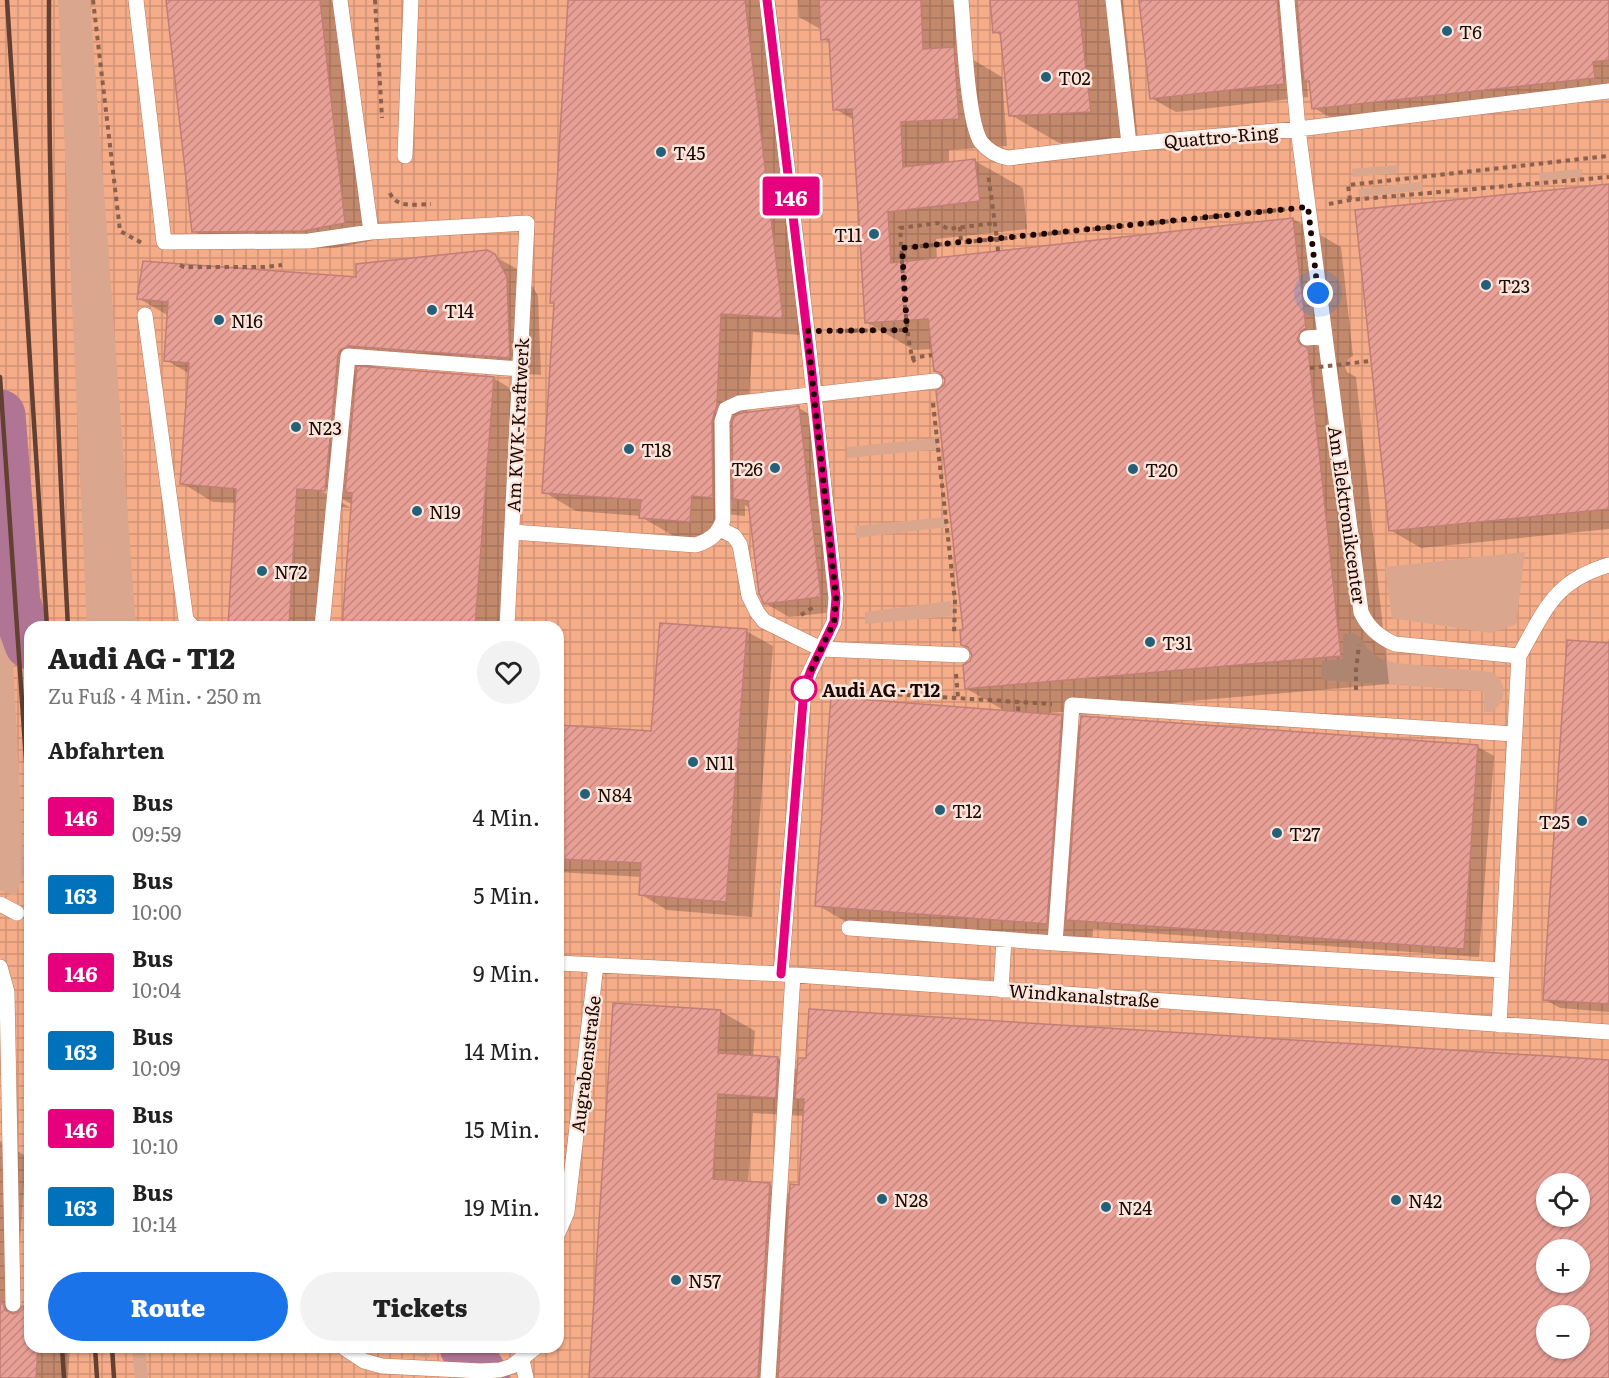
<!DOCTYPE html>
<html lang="de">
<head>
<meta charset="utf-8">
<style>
	body { margin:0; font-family:Literata,serif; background:#f2f2f2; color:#222; height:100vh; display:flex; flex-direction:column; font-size:22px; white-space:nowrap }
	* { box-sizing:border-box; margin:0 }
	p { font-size:20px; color:#767676 }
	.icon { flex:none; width:33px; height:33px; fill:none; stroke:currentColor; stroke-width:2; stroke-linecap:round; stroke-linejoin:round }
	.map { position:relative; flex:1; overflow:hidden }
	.side { position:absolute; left:24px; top:621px; width:540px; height:732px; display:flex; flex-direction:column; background:#fff; border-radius:18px; box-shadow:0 2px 4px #0004 }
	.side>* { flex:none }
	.badge { padding:0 12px; border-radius:4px; font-size:21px; line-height:39px }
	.buttons { position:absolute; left:1536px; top:1173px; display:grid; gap:12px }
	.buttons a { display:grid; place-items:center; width:54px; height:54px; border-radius:50%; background:#fff; box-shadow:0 2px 4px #0004; font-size:30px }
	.you { position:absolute; width:30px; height:30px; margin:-15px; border:4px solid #fff; border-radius:50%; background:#1a73e8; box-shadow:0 0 0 9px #1a73e833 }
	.map>.badge { position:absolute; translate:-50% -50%; box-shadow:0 0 0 3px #fff }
	h2 { padding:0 24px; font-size:22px; line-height:54px }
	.round { display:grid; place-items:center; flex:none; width:63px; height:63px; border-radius:32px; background:#f2f2f2 }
	.headline { display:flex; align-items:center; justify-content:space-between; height:102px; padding:0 24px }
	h1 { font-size:28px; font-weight:800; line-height:45px }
	.action { display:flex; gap:12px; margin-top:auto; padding:12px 24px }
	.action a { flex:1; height:69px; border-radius:36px; background:#1a73e8; color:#fff; font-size:24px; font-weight:800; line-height:69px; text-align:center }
	.action a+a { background:#f2f2f2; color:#222 }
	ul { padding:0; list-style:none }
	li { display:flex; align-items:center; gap:18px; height:78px; padding:0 24px }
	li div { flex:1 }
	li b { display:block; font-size:22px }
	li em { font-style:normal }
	li .badge { min-width:66px; font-weight:700; text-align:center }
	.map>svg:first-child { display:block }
	.industrial { fill:url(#industrial-grid); fill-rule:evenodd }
	.green { fill:#daa78e }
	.shadow { fill:#0003; fill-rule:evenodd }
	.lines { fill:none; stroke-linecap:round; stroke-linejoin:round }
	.river { stroke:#b07594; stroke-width:51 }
	.building { fill:url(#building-hatch); stroke:#c27e76; stroke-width:1.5; fill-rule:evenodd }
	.service-casing { stroke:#b87c5e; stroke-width:16 }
	.path { stroke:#8b604c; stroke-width:4; stroke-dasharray:4.5 4.5; stroke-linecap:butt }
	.service { stroke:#fff; stroke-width:15 }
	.rail { stroke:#634031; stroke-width:4.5 }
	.path-bridge { stroke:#8b604c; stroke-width:4; stroke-dasharray:4.5 4.5; stroke-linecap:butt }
	.line-casing { stroke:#fff; stroke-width:14 }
	.line { stroke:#e6007e; stroke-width:9 }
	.walk { stroke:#1e0801; stroke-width:6; stroke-dasharray:0 10.8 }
	.poi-dot { fill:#246178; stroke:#fae6dc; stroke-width:2 }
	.stop-dot { fill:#fff; stroke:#e6007e; stroke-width:3 }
	.labels { text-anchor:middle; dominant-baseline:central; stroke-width:5; stroke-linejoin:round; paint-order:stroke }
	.poi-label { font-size:18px; fill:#1e0801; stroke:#fae6dc; text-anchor:start }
	.street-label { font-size:18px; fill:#1e0801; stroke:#fae6dc }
	.stop-label { font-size:18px; font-weight:bold; fill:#1e0801; stroke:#fae6dc; text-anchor:start }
</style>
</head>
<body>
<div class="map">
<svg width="1609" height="1378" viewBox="0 0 1609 1378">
	<defs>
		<pattern id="industrial-grid" width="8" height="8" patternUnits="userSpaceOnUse" patternTransform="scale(1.5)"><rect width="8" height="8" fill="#f4ac89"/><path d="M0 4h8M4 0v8" fill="none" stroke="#d19274"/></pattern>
		<pattern id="building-hatch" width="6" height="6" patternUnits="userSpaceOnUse" patternTransform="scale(1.5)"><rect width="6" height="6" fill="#e79f96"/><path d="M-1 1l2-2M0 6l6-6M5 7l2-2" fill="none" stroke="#c68780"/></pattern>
	</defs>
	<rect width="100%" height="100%" fill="#fab999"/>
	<!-- industrial -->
	<path class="industrial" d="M0,0h1609v1378h-1609zM30,627h528v720h-528zM1546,1184h34v32h-34zM1546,1250h34v32h-34zM1546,1316h34v32h-34z"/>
	<!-- green -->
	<path class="green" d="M58,0h32l46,627h-49z
		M1398,165l1,8 -46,4 -1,-8z
		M1582,169v8l-42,4 -1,-8z
		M1422,182l1,8 -64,7 -1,-8z
		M937,438l2,11 -92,9v-11z
		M0,488l10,114 14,272 -9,22 -15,-6v-276l3,-12v-29l-3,-12z
		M946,517l1,10 -91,11 -1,-12z
		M1525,552l-9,72 -25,9 -99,-15 -7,-51z
		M951,601l1,15 -87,8v-12z
		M1354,633l6,4 7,11 12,10 16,5 96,9c17,8 16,32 0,40h-7v-21l-161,-11 -2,-4 1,-15 21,-2v-25z
		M132,1347h13l3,31h-13z
		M381,1347h53l-6,11z"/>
	<!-- shadow -->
	<path class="shadow" d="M168,0h180l27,240 -40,8 -111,1 -30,-18z
		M570,0h205l40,336 -62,-4 -5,81 51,-5 24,14 21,189 -55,6 -24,-14 -15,-95 -5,-3v11l-20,-2 -2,26 -49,-4 -33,-19v-1l-65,-5 -32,-19 11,-188 -3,-2z
		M798,0h169l3,58 32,19 5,69 -58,4v13l26,-2 48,27 4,41 -91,10 1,20 356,-40 48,28 12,109 -4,2 -4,9 2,5 9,5 33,307 -340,29v2l12,1 21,12 396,19 16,9 -15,201 -386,-28 -1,20 -230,-18 -45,-26 190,-193 -40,-23 6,-34 -3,-6 -8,-5 3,-13 -20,-245 1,-7 -11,-9 -2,-21 -19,1 -48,-28 -12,-202 -19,-11 -4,-66 -8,-4 -1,-9 -23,-13z
		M991,0h132l15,139 -79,4 -48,-28 -9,-79 -7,-4z
		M1140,0h469v92l-271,30 -24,-14 -3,-24 -4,-2 1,15 -132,15 -25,-14z
		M1609,185v344l-188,19 -31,-18z
		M487,252l39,22 12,22 3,79 -160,-12 -11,6 123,9 32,19 -18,230h-164l10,-122 -33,-19 -2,3 33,19 -23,-2 -7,121h-91l7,-124 -24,-1 -31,-19 8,-109 -24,-14 3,-44 -31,-18 219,-19z
		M746,631l27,15 -21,271 -85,-7 -27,-16 2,-17 -84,-5v-145l95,5z
		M1609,638v374l-49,-4 -16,-9z
		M720,1011l35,20 -2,25 25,2 20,12 811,-8v316h-1018zM753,1113l51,3 -4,70 -9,10 -21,-12 -22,-1zM1546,1184h34v32h-34zM1546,1250h34v32h-34zM1546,1316h34v32h-34z
		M0,1141l26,15 -11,154 5,3 10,-3v37h40l-2,31h-68z"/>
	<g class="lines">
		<!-- river -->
		<path class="river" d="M0,415l15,188 15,41
			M465,1347l19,31"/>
	</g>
	<!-- building -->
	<path class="building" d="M166,0h154l25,223 -42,8 -111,1z
		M568,0h177l38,318 -62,-4 -4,91 -5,16 1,77 -21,-2 -2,26 -51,-4 2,-18 -99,-7 12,-190h-4z
		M819,0h102l2,49 31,-2 5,72 -58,3 2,45 72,-8 5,42 -92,11 3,51 402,-45 13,110 -5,3 -4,8 3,5 8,4 33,308 -376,33 -2,-24 7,-4 2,-6 -4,-8 -7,-2 -1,-15 3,-1 -27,-238 8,-6 1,-6 -6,-7 -5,-1 -6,-52 -63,4 -13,-214 -19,1 -4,-71 -8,1z
		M990,0h88l13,112 -82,4 -9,-84 -7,1z
		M1139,0h138l7,84 -134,15z
		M1297,0h312v60l-16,2 2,16 -283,31 -3,-28 -5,1z
		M1609,184v325l-220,22 -34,-321z
		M487,250l8,4 12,23 3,81 -161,-12 -9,4 -2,5 -13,136 -28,-2 -8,138h-61l8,-138 -56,-5 9,-121 -25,-2 4,-59 -31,-3 6,-38 213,16v-13z
		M357,366l137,11 -19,250h-133l10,-134 -7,-1z
		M799,406l22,191 -57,7 -5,-11 -11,-92 -15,-2 -1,-76 2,-7 8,-3z
		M660,623l87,6 -21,273 -87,-7 2,-32 -83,-4v-134l93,6z
		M1567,640l42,3v361l-66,-4z
		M831,697l231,18 -15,209 -232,-18z
		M1081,716l397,29 -14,204 -398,-29z
		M613,1003l108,7 -3,43 60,4 -2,41 -58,-4 -5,85 57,4 -12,195h-169z
		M809,1009l800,51v318h-831l12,-194 9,1 5,-86h-9l3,-41h8zM1546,1184h34v32h-34zM1546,1250h34v32h-34zM1546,1316h34v32h-34z
		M0,1301l3,1 2,8 8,4 5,-2 4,-6 8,2v39h8l-2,31h-36z"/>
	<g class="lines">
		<!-- service casing -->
		<g class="service-casing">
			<path id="service" d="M136,0l28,242 145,-1 62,-9
				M340,0l31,232 156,-9 -20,404
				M767,0l40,331 29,267 -2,24 -26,54 -4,13 -23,285
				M961,0c3,30 6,121 20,142 7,9 17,14 27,16l121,-14 169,-15 311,-38
				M1113,0l16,144
				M1287,0l11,129 63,483c7,16 18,25 34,32l124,12 -20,369
				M405,156l6,-156
				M145,315l41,305 7,7
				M1307,338l17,-2
				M720,529l14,7 6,9 9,51 8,16 7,9 57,28 141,6
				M512,532l184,13c14,-5 22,-10 27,-25l-1,-99 4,-12 13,-6 196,-22
				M322,627l26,-271 173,13
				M1519,656c26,-46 35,-75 90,-91
				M0,904l17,9
				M849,928l206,15 447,27
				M1055,943l17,-238 442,29
				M558,963l223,11 828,58
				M0,967l7,25 6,312
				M1001,990l3,-51
				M558,1233l9,-21 29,-247
				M343,1347l21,14 18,5 99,5 19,-1 12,-4 24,-19
				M522,1360l4,18
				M768,1378l25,-403"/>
		</g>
		<!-- path -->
		<path class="path" d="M93,0l27,231 22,12
			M375,0l7,118
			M390,193c6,16 27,11 41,11
			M1350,200l-2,-15 261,-29
			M1329,204l21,-4 259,-23
			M960,227l1,16
			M902,248l95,-9 -9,-66
			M998,251l-1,-12 292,-30
			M180,265l4,2h80l18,-2
			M827,331l80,-1
			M911,358l21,-3
			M915,362c-10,-11 -13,-111 -15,-134l38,-5 10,6 47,-6
			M933,403l22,198 -1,33
			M801,615l14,-9
			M956,674l2,24
			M826,690l226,14
			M1356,690v-20l3,-25
			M1018,711l1,-10"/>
		<!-- service -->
		<use href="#service" class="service"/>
		<!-- rail -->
		<path class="rail" d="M7,0l40,627
			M49,0c-1,209 8,418 19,627
			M0,377l30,442
			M62,1347l2,31
			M95,1347l2,31
			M112,1347l2,31"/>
		<!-- path-bridge -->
		<path class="path-bridge" d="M1310,368l61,-7"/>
	</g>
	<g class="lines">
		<!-- line casing -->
		<g class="line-casing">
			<path id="line" d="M767,0l45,374 24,224 -2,24 -23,48 -7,19 -23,285"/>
		</g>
		<!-- line -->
		<use href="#line" class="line"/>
		<!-- walk -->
		<path class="walk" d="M804,689l7,-19 23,-48 2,-24 -29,-267 100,-1 -5,-82 406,-41 10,86"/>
	</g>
	<!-- markers -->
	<g class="poi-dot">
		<circle cx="1447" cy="31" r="6"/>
		<circle cx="1046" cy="77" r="6"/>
		<circle cx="661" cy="152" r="6"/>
		<circle cx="874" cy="234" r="6"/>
		<circle cx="1486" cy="285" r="6"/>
		<circle cx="432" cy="310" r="6"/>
		<circle cx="219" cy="320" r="6"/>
		<circle cx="296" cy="427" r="6"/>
		<circle cx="629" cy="449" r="6"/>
		<circle cx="775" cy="468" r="6"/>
		<circle cx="1133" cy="469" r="6"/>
		<circle cx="417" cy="511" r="6"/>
		<circle cx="262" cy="571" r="6"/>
		<circle cx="1150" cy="642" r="6"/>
		<circle cx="693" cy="762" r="6"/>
		<circle cx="585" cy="794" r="6"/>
		<circle cx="940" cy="810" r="6"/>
		<circle cx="1582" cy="821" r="6"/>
		<circle cx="1277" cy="833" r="6"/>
		<circle cx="882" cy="1199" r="6"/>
		<circle cx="1396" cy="1200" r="6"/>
		<circle cx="1106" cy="1207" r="6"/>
		<circle cx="676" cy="1280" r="6"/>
	</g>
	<circle class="stop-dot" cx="804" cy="689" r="12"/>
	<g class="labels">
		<!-- poi labels -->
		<g class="poi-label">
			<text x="1459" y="31">T6</text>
			<text x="1058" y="77">T02</text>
			<text x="673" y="152">T45</text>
			<text x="862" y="234" text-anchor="end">T11</text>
			<text x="1498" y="285">T23</text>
			<text x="444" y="310">T14</text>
			<text x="231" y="320">N16</text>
			<text x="308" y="427">N23</text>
			<text x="641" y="449">T18</text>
			<text x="763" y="468" text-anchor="end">T26</text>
			<text x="1145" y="469">T20</text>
			<text x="429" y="511">N19</text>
			<text x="274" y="571">N72</text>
			<text x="1162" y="642">T31</text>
			<text x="705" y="762">N11</text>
			<text x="597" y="794">N84</text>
			<text x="952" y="810">T12</text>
			<text x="1570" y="821" text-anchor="end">T25</text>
			<text x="1289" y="833">T27</text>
			<text x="894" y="1199">N28</text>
			<text x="1408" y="1200">N42</text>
			<text x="1118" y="1207">N24</text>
			<text x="688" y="1280">N57</text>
		</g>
		<!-- street labels -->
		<g class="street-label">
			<text transform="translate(1221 136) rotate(-5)">Quattro-Ring</text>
			<text transform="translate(517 425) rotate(-87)">Am KWK-Kraftwerk</text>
			<text transform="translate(1348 515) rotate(82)">Am Elektronikcenter</text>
			<text transform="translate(1084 995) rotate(4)">Windkanalstraße</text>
			<text transform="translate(585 1064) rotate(-83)">Augrabenstraße</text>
		</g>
		<!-- stop labels -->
		<g class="stop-label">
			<text x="822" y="689">Audi AG - T12</text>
		</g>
	</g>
</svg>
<div class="buttons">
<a><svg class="icon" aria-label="locate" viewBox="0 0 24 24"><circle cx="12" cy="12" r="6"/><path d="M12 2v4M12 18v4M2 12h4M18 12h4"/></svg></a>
<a>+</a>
<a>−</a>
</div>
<div class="you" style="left:1318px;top:293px"></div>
<b class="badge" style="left:791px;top:196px;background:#e6007e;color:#fff">146</b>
<section class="side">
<div class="headline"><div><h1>Audi AG - T12</h1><p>Zu Fuß · 4 Min. · 250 m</p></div><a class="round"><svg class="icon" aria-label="heart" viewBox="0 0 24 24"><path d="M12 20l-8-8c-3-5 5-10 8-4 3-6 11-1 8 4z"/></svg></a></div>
<h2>Abfahrten</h2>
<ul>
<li><span class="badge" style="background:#e6007e;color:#fff">146</span><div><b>Bus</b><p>09:59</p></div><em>4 Min.</em></li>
<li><span class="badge" style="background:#0072bc;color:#fff">163</span><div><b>Bus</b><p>10:00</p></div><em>5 Min.</em></li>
<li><span class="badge" style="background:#e6007e;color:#fff">146</span><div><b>Bus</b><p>10:04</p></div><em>9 Min.</em></li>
<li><span class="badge" style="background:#0072bc;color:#fff">163</span><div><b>Bus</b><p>10:09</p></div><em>14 Min.</em></li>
<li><span class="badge" style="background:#e6007e;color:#fff">146</span><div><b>Bus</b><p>10:10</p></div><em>15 Min.</em></li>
<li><span class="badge" style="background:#0072bc;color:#fff">163</span><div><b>Bus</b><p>10:14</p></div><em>19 Min.</em></li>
</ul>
<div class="action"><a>Route</a><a>Tickets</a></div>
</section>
</div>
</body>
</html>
